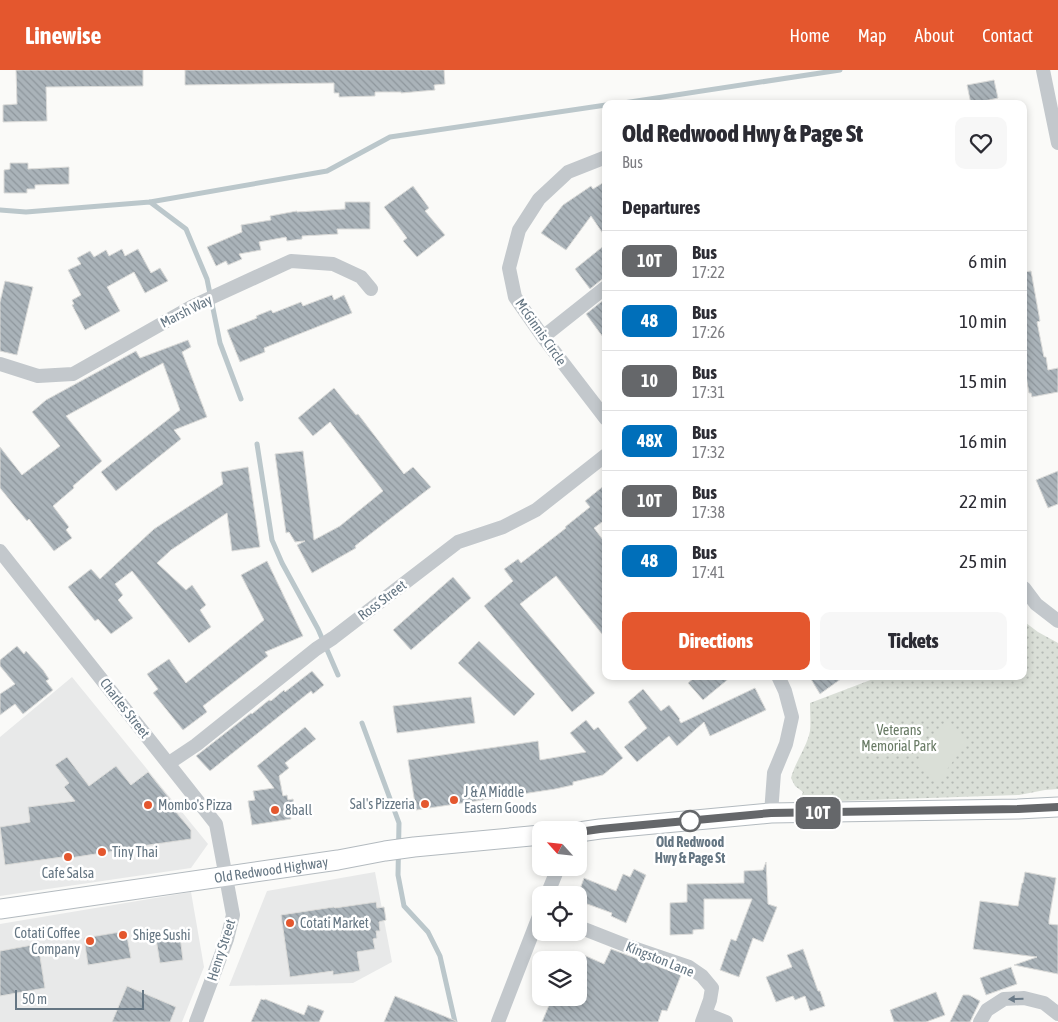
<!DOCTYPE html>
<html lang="en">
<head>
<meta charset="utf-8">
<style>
	body { margin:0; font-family:"Asap Condensed",sans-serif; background:#f7f7f7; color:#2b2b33; height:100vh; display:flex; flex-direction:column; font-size:19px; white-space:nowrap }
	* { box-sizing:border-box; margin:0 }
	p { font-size:16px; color:#7c7c81 }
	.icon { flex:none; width:28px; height:28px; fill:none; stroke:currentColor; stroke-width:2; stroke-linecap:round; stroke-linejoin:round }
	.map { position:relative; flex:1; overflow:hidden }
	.details { position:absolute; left:602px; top:30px; width:425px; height:580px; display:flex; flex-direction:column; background:#fff; border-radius:10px; box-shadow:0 2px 8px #0003 }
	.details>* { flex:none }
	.badge { padding:0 10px; border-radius:8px; font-size:18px; line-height:32px }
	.needle { width:32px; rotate:297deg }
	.tools { position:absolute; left:532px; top:751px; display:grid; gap:10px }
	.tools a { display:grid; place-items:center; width:55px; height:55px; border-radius:10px; background:#fff; box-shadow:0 2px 8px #0003; font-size:25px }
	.scale { position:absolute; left:15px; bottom:12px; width:129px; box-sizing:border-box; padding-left:5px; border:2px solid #657683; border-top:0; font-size:14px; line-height:18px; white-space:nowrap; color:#657683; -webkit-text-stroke:4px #fff; paint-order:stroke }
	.map>.badge { position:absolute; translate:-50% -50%; box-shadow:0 0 0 2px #fff }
	h2 { padding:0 20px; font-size:19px; line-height:45px }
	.round { display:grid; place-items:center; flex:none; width:52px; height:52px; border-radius:10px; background:#f7f7f7 }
	.head { display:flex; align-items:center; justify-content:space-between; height:85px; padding:0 20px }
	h1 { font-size:24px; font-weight:800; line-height:38px }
	.primary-button { display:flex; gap:10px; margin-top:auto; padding:10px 20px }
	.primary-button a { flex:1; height:58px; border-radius:10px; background:#e4572e; color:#fff; font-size:20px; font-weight:800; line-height:58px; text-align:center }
	.primary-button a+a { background:#f7f7f7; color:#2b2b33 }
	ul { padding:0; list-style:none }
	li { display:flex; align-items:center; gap:15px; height:60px; padding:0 20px; border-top:1px solid #e1e1e2 }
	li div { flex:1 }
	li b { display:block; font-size:19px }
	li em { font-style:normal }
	li .badge { min-width:55px; font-weight:700; text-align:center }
	header { display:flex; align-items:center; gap:30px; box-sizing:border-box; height:70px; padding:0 25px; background:#e4572e; color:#fff }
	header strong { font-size:24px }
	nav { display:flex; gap:28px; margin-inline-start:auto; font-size:18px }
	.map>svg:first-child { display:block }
	.built { fill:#e8e9e9 }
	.green { fill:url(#green-dots) }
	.pitch { fill:#dadfd7 }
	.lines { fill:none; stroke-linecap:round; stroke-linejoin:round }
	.stream { stroke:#bbc7cb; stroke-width:5 }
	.building { fill:url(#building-back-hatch); stroke:#dcdcda }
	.secondary-casing { stroke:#b3babf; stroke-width:21 }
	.minor { stroke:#c3c8cc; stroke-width:14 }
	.secondary { stroke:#fff; stroke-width:19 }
	.oneway { fill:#6a7a87 }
	.line-casing { stroke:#fff; stroke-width:11 }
	.line { stroke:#65676a; stroke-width:8 }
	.poi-dot { fill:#e4572e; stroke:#fff; stroke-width:2 }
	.stop-dot { fill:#fff; stroke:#65676a; stroke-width:2.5 }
	.labels { text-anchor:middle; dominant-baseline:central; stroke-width:5; stroke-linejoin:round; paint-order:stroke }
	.street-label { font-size:14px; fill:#657683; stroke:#fff }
	.park-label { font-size:14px; fill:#687a64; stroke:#fff }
	.poi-label { font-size:14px; fill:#657683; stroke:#fff; text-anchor:start }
	.stop-label { font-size:14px; font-weight:bold; fill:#657683; stroke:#fff }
</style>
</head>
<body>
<header>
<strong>Linewise</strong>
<nav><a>Home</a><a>Map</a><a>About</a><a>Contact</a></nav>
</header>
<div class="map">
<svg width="1058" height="952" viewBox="0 0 1058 952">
	<defs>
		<pattern id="green-dots" width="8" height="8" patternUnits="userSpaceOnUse" patternTransform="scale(1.25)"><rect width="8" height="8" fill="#dadfd7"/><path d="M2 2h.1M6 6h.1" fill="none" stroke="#b4b9b4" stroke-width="1.8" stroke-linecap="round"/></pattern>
		<pattern id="building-back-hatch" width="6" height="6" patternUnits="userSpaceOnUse" patternTransform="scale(1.25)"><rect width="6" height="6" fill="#aab3b9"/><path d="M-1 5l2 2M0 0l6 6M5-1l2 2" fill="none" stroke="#8e969c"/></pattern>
	</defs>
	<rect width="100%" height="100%" fill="#fafaf8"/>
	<!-- built -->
	<path class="built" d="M72,607l136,167 -17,24 -191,28v-159z
		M375,802l17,90 -39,21 -124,3 38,-95z
		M191,822l13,75 -22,55h-182v-98z"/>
	<!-- green -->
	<path class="green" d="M1026,553l12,9 20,11v146l-13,1 -26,5 -209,7 -10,-2 3,-8 -8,-6 -4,-8c4,-16 16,-31 19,-47 1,-9 0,-19 0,-28l71,-27h143v-52z"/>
	<!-- pitch -->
	<path class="pitch" d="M945,653l23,17 -29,41 -23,-16z"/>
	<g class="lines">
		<!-- stream -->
		<path class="stream" d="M617,34l223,-34
			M150,132l36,27 21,50 13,64 21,56
			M0,140l26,2 124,-10 177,-31 63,-34 216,-32
			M257,374l15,96 10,23 36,66 20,46
			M362,653l37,100 -1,52 6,31 24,26 12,24 15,66"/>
	</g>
	<!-- building -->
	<path class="building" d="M16,0h127v16l-97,1 1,34 -44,1v-17l14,-1z
		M185,0h259l1,14 -11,1 1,5 -34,3v-1h-26v4l-36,1v-4h-5v-10l-149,2z
		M994,10l4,18 -27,6 -4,-19z
		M10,93h18v6l41,-2v17l-34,1v4h-8v4h-23v-23l6,-1z
		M606,111v57l-15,-22 -25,34 -25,-17 22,-28 28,-19 2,3z
		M413,116l16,22 -4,3 20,24 -28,22 -14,-16 4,-3 -23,-31z
		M345,132h25v27h-33l1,5 -36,2v3l-15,2 -1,-4 -27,5 2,8 -22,4 3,5 -14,6 -2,-4 -10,5 -9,-19 35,-15 -1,-7 30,-5 -1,-4 27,-5v1l48,-3z
		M606,174v34l-5,2 -11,9 -15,-20z
		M122,179l3,7 13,-7 13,24 9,-5 8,13 -23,12 -11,-21 -27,15 13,24 -35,19 -13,-25 2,-1 -2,-4 9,-5 -13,-25 13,-6 -4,-6 13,-7 4,6 12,-7 3,6z
		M1031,201l9,50 -3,1 7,35h2l2,13 10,-2v24l-26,5 -1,-4h-2l-5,-28v-93z
		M5,211l28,6 -16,68 -17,-4v-49z
		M332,225l2,5 10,-5 8,18 -88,35 1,4 -25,10 -13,-32 30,-12 -1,-2 15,-6 2,3 28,-11 2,4z
		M606,228v43l-20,-27z
		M188,270l3,7 -9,5 25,65 -33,13 7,9 -65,52 -15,-19 79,-62 -17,-47 -97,53 36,45 -29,25 1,2 -21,18 16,21 -3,3 6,8 -18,13 -25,-32 -2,2 -27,-33v-41l22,28 38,-29 -28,-34 14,-12 90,-49 4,7z
		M334,318l22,27 2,-1 46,60 9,-7 18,20 -76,59 1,2 -44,25 -15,-28 8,-4 -10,1 -6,-10 -3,1 -11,-79 28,-3 11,89 26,-14 43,-35 -53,-69 -17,14 -15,-18z
		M248,397l12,80 -28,4 -5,-38 -56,37 -14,13 29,27 6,-5 14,20 -6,5 11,17 -22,16 -57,-72 -17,13 8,11 -5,5 15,18 -22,16 -13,-15 -3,2 -27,-34 23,-18 9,10 54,-50 69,-45 -2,-12z
		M1058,401v33l-10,4 -12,-28z
		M606,414v35l-12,9 12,16v95l-50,-63 -36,28 75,89 -23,19 -88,-106 29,-25 -9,-12 14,-10 3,4 45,-35 -1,-1 25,-20 -5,-6z
		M267,491l36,75 -38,16 3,4 -65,50 4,6 -24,18 -30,-37 5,-4 -11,-15 22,-15 17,24 78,-63 -23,-45z
		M453,507l18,21 -60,52 -18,-20z
		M479,571l56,53 -21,22 -56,-53z
		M17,576l7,8 2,-3 17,19 6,9 -3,2 7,9 -30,24 -8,-10 -15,11v-21l15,-10 -15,-18v-6z
		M312,601l12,14 -11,9 -2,-3 -101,80 -14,-15 55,-43 1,1 17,-14 2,1 13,-11 1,2z
		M696,606h36l-29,24 -15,-17z
		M809,606h36l-25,18z
		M755,618l11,22 -56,26 -6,-14 -27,24 -8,-10 -32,26 -13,-15 23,-19 -19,-26 15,-13 18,22 8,-6 11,14 -1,1 2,3z
		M471,627l4,26 -78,10 -4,-27z
		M586,650l8,10 4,-3 25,31 -20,17 -30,7v3l-18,4 -139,21 -8,-50 130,-19 2,19 46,-8 -16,-19z
		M305,657l11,12 -31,24 4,5 -10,8 4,20 4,-1 1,5 5,-1 3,15 -6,1 1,4 -39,6 -4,-24 7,-1 -2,-9 21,-3 -17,-22z
		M67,687l22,29 27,-20 15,19 17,-13 26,32 -3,2 20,24v9l-49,7 2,3 -28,4 -1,-2 -52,8 -1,-2 -57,8 -5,-38 30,-5 -2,-15 47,-6 -11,-14 5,-4 -14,-18z
		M766,792l2,42 9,3 -14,35 -10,-4 -14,39 -19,-7 11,-31 5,2 16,-42h-48v30l-11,1v4l-23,1v-32l17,-1v-18l57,-1v-12l19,-1z
		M634,799l12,6 -20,48 -15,-7 1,-3 -33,-12v-9l5,-14 32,13 7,-17 7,3z
		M1025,802l31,6 -7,42v4l9,1v49l-44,-9 23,-8 -64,-8 7,-48 38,5 4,-23h1z
		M376,832l1,6 7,-1 2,13 -7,2 1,9h-4l1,7 -4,1 2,10 -18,3 3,19 -27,4v-4l-43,6 -9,-62 53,-8 1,1z
		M126,861l5,27 -43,7 -4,-27z
		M180,866l3,24 -23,3 -4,-24z
		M38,874l7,44 -45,8v-45z
		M611,879l70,26 -14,36 -5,-1 -4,12h-116l10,-24h27v-45l25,11z
		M803,879l15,42h2l5,15 -15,5 -5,-15 -10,4 -2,-4 -17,6 -10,-25 26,-10 -5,-12z
		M1011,897l6,17 -31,11 -6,-17z
		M127,916l49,21 -6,15h-58z
		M936,922l9,23 -19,7h-32l-4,-12z
		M963,925h6l11,6 -10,21h-20z
		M395,926l61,25v1h-72z
		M261,929l3,1 1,-1 39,16 4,-10 16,6 -5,11h-68z"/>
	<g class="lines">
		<!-- secondary casing -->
		<g class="secondary-casing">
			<g id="secondary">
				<path d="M579,762l21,-3 171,-16 247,-4 40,-2"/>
				<path id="s1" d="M0,839l338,-49 47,-9 29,-4 127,-12"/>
			</g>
		</g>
		<!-- minor -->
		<path class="minor" d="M1043,0l15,73
			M606,87l-38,15 -29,27 -20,31 -10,38 6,29 28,40 63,82
			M543,267l63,-50
			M0,294l38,12 35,-2 120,-68 98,-45 42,3 28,13 10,12
			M0,481l216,273 17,91 -6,24 -31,83
			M1024,518l12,16 22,17
			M169,693l27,-18 120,-96 17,-11 125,-96 45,-15 33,-17 70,-55
			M771,743l3,-40 12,-29 6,-27 -7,-26 -7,-15
			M547,825l11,-27
			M579,857l51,20 59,20 13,9 10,12 -2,12 -8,22
			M706,944l20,8
			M498,952l43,-111
			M980,952l7,-12 17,-11 20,-1 20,5 14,11"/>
		<!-- secondary -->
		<use href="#secondary" class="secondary"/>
	</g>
	<!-- one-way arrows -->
	<defs><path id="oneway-solid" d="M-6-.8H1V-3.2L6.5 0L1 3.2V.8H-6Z" transform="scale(1.25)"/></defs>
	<use class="oneway" href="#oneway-solid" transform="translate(1016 929) rotate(178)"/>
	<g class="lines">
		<!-- line casing -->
		<g class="line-casing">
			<path id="line" d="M579,762l21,-3 171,-16 247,-4 40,-2"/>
		</g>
		<!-- line -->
		<use href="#line" class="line"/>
	</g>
	<!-- markers -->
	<g class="poi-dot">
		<circle cx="454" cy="730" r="5"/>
		<circle cx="425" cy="734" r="5"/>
		<circle cx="148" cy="735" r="5"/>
		<circle cx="275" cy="740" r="5"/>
		<circle cx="102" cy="782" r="5"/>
		<circle cx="68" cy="787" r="5"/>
		<circle cx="290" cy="853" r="5"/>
		<circle cx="123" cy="865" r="5"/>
		<circle cx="90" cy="871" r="5"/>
	</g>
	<circle class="stop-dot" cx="690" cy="751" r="10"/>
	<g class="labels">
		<!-- street labels -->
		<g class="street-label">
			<text transform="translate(186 241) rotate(-27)">Marsh Way</text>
			<text transform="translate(541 262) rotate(55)">McGinnis Circle</text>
			<text transform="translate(382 530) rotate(-37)">Ross Street</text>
			<text transform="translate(125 638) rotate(52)">Charles Street</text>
			<text stroke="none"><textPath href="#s1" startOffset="274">Old Redwood Highway</textPath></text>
			<text transform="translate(221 880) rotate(-72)">Henry Street</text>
			<text transform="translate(660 889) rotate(22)">Kingston Lane</text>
		</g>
		<!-- park labels -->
		<g class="park-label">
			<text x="899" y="660">Veterans<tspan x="899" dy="16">Memorial Park</tspan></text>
		</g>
		<!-- poi labels -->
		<g class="poi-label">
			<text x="464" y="722">J &amp; A Middle<tspan x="464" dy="16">Eastern Goods</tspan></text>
			<text x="415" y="734" text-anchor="end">Sal's Pizzeria</text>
			<text x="158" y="735">Mombo's Pizza</text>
			<text x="285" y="740">8ball</text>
			<text x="112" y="782">Tiny Thai</text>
			<text x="68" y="803" text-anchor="middle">Cafe Salsa</text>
			<text x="300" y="853">Cotati Market</text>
			<text x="80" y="863" text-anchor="end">Cotati Coffee<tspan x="80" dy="16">Company</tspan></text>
			<text x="133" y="865">Shige Sushi</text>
		</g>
		<!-- stop labels -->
		<g class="stop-label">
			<text x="690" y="772">Old Redwood<tspan x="690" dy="16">Hwy &amp; Page St</tspan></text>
		</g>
	</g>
</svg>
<div class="tools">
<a><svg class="needle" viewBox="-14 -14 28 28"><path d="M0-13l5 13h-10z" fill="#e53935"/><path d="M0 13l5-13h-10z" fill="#7c7c81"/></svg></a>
<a><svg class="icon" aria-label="locate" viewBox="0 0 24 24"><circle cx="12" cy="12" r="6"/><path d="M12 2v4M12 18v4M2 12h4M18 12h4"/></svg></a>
<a><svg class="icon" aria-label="layers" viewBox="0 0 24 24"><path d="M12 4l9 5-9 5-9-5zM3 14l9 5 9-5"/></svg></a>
</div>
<div class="scale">50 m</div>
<b class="badge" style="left:818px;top:743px;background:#65676a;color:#fff">10T</b>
<section class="details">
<div class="head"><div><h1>Old Redwood Hwy &amp; Page St</h1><p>Bus</p></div><a class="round"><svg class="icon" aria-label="heart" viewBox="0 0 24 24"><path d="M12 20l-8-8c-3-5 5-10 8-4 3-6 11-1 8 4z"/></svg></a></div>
<h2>Departures</h2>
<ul>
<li><span class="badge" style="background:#65676a;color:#fff">10T</span><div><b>Bus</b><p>17:22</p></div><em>6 min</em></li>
<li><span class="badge" style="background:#006fba;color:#fff">48</span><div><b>Bus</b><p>17:26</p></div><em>10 min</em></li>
<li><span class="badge" style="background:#65676a;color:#fff">10</span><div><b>Bus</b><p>17:31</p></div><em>15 min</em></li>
<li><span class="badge" style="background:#006fba;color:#fff">48X</span><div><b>Bus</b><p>17:32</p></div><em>16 min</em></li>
<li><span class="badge" style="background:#65676a;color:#fff">10T</span><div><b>Bus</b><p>17:38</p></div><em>22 min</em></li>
<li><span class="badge" style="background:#006fba;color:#fff">48</span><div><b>Bus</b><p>17:41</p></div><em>25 min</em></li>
</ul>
<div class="primary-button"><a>Directions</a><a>Tickets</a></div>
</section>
</div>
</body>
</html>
